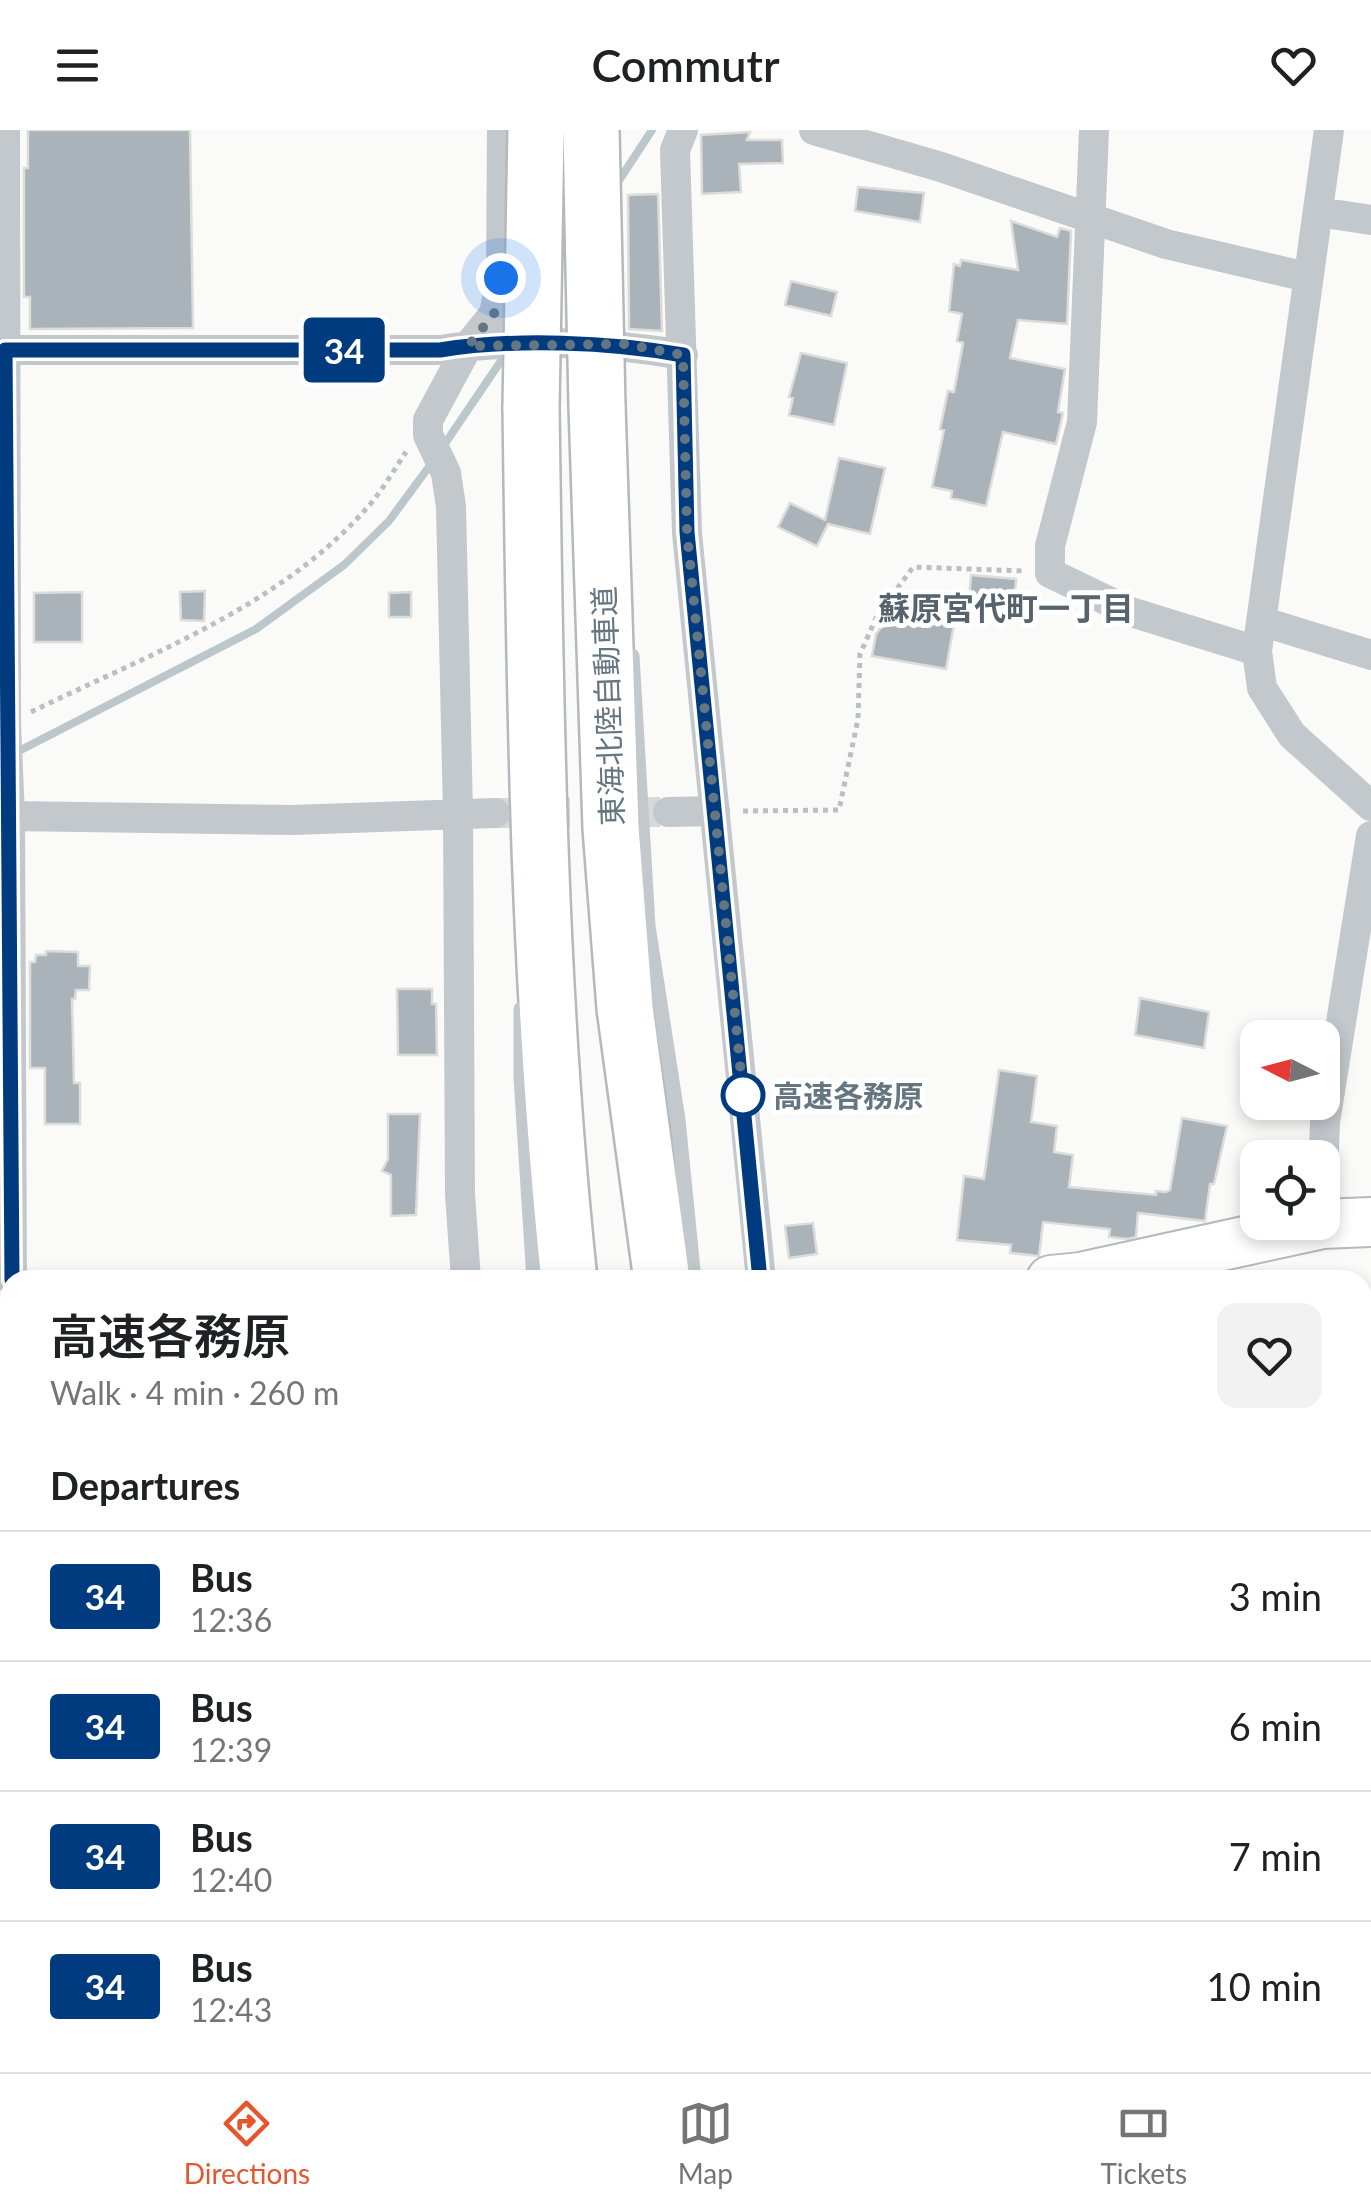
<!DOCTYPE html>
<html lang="en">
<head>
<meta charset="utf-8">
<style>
	body { margin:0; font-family:Lato,"Noto Sans JP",sans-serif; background:#f2f2f2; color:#202124; height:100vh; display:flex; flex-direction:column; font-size:38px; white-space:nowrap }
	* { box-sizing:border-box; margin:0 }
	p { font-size:32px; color:#757577 }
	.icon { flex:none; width:55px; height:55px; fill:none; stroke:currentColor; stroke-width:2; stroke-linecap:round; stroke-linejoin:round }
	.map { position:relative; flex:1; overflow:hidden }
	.side { position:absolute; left:0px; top:1140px; width:1372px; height:802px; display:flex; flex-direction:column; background:#fff; border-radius:30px 30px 0 0; box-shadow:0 5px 15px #0003 }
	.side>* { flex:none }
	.badge { padding:0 20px; border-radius:8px; font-size:35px; line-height:65px }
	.needle { width:65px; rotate:276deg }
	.fabs { position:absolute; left:1240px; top:890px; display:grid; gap:20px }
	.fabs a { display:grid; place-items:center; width:100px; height:100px; border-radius:20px; background:#fff; box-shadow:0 5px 15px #0003; font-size:50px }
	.you { position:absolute; width:50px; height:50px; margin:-25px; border:8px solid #fff; border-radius:50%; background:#1a73e8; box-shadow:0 0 0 15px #1a73e833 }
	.map>.badge { position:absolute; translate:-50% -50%; box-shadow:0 0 0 5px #fff }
	h2 { padding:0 50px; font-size:38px; line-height:90px }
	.round { display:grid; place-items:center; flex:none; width:105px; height:105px; border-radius:20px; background:#f2f2f2 }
	.summary { display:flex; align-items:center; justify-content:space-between; height:170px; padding:0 50px }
	h1 { font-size:48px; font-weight:600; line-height:75px }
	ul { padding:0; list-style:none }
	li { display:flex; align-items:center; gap:30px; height:130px; padding:0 50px; border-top:2px solid #e0e0e0 }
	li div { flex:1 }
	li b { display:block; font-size:38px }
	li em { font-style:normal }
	li .badge { min-width:110px; font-weight:700; text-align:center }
	header { display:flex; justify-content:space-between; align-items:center; height:130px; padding:0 50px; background:#fff; font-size:45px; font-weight:600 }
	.tab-bar { display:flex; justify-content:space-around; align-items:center; height:140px; border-top:2px solid #e0e0e0; background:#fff; font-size:28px; color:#757577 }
	.tab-bar a { display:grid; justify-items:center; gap:5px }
	.tab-bar .current { color:#e4572e }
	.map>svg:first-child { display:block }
	.forest { fill:url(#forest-firs) }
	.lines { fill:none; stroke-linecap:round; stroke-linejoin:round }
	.stream { stroke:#bbc7cb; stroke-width:8 }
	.building { fill:#aab3b9; stroke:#dcdcda; stroke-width:2.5 }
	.street-tunnel { stroke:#d5d9db; stroke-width:30; stroke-dasharray:30 15; stroke-linecap:butt }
	.secondary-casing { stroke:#b3babf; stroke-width:48 }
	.primary-casing { stroke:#b5babe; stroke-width:52 }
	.highway-casing { stroke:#b4b9bd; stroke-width:60 }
	.path { stroke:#bbbfc2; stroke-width:5; stroke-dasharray:5 5; stroke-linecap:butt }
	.lane { stroke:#c3c8cc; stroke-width:15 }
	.street { stroke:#c3c8cc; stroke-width:30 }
	.secondary { stroke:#fff; stroke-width:42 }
	.primary { stroke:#fff; stroke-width:48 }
	.highway { stroke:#fff; stroke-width:55 }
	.highway-bridge-casing { stroke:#b4b9bd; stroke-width:60; stroke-linecap:butt }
	.highway-bridge { stroke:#fff; stroke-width:55 }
	.line-casing { stroke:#fff; stroke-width:22 }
	.line { stroke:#003b80; stroke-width:15 }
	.walk { stroke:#657683; stroke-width:10; stroke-dasharray:0 18 }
	.stop-dot { fill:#fff; stroke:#003b80; stroke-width:5 }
	.labels { text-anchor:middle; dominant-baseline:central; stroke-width:10; stroke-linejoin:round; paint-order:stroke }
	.street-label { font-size:30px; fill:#657683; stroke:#fff }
	.stop-label { font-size:30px; font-weight:bold; fill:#657683; stroke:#fff; text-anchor:start }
	.neighbourhood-label { font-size:32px; font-weight:bold; fill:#57646e; stroke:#fff }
</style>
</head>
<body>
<header><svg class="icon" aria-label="menu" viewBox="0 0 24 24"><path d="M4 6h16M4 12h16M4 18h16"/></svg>Commutr<svg class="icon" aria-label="heart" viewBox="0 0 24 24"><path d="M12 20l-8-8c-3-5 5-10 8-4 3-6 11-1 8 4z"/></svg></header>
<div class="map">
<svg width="1371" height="1942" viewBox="0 0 1371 1942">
	<defs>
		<pattern id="forest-firs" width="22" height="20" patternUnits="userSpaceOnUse" patternTransform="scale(2.5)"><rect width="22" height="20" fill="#dadfd7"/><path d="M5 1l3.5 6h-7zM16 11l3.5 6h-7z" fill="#b4b9b4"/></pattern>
	</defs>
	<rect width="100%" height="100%" fill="#fafaf8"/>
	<!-- forest -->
	<path class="forest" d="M843,1932h265l2,10h-272z"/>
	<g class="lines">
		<!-- stream -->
		<path class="stream" d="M616,55l36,-55
			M442,318l65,-96
			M13,624l243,-125 88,-64 45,-44 42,-57
			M1362,1325h9"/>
	</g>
	<!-- building -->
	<path class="building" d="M28,0h162l3,198 -163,1v-32h-6v-129h4z
		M750,2l-3,8h35l1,23 -44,1 2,28 -39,2 -1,-59z
		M858,57l66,6 -4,29 -65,-11z
		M658,64l4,137 -33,-2 -1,-134z
		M1011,91l46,16 3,-9 11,3 -4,93 -49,-4 -8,38 55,11 -7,43 5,1 -7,31 -53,-12 -17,74 -35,-8 1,-7 -20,-4 12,-57 -4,-1 8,-38 6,1 9,-49 -6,-2 5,-27 -13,-3 5,-47 6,2 1,-6 57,10z
		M791,151l46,11 -6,24 -46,-11z
		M801,223l46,10 -13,62 -45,-10 4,-17 -4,-1z
		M839,328l46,10 -15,66 -42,-10 -11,22 -39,-19 12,-24 35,17z
		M971,445l45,4 -2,26 -45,-4z
		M205,461l-1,30 -23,-1 -1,-28z
		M82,462v50h-48v-49z
		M411,462v25h-22v-24z
		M899,474l57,9 -10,56 -74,-13 4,-22z
		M46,821l32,1v14h12l-1,24h-13l-1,9h-3l2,84h6v41h-35v-56h-15v-106h5l1,-7h10z
		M397,859h35v15h4l1,51h-39z
		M1140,868l69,14 -5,36 -69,-13z
		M999,940l38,6 -6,46 26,4 -3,26 19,3 -4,32 87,8v-4l10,1 4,-2 12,-72 45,8 -13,58h-4l-5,37 -67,-8 -2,24 -8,2 -19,-2 1,-8 -67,-7 -4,34 -29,-3 1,-8 -54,-5 7,-64 20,3z
		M388,984h32l-4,101 -25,1v-41l-9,-4 6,-12z
		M813,1093l4,31 -28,4 -4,-32z"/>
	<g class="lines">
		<!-- street-tunnel -->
		<path class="street-tunnel" d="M495,683l173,-1"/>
		<!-- secondary casing -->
		<g class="secondary-casing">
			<path id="secondary" d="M1362,1723l9,2
				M311,1942l1,-10"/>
		</g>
		<!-- primary casing -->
		<g class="primary-casing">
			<path id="primary" d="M1051,1150l30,-3 241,-53 49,-2
				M0,1248l10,-2"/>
		</g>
		<!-- highway casing -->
		<g class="highway-casing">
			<path id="highway" d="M597,276l14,422 14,180 37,272
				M531,277c4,291 7,583 38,873
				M697,1932l2,10
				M809,1932l3,10"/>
		</g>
		<!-- path -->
		<path class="path" d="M31,582c116,-57 247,-104 335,-203 15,-16 27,-38 40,-57
			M743,681l96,-1 19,-91 2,-65 17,-38 36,-49 112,4"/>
		<!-- lane -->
		<path class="lane" d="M632,526l16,270 30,194 16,160
			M521,879v69l13,202"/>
		<!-- street -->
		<path class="street" d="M5,0l1,594 4,92 2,464
			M683,0l-8,20 12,383 74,747
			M814,0l127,37 225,77 141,33
			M1094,0l-12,292 -32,124v27l81,39 126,39
			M1329,0l-72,521 5,37 30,47 79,71
			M1318,82l53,8
			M0,220h440c76,-12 168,-8 243,5
			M1264,492l107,33
			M668,682l47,-1
			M10,686l282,4 203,-7
			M1322,1072l3,-80 46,-286
			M466,1150l-6,-86 -2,-381 -7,-306 -5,-34 -18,-38v-15l40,-74 26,-32 7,-35 1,-149
			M0,1209h10
			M1362,1235l9,2
			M0,1759h10
			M1362,1880l9,62
			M619,1932l3,10"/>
		<!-- secondary -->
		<use href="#secondary" class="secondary"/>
		<!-- primary -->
		<use href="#primary" class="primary"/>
		<!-- highway -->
		<use href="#highway" class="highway"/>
		<!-- highway-bridge casing -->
		<g class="highway-bridge-casing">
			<path id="highway-bridge" d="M591,0l6,276
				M531,277l5,-277"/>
		</g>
		<!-- highway-bridge -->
		<use href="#highway-bridge" class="highway-bridge"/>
	</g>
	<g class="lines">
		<!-- line casing -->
		<g class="line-casing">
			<path id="line" d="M12,1150l-7,-930h435c74,-12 170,-8 243,5l4,177 73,748"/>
		</g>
		<!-- line -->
		<use href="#line" class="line"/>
		<!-- walk -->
		<path class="walk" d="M501,148l-7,36 -26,32 156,-2 59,11 4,177 56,563"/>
	</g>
	<!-- markers -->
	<circle class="stop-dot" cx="743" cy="965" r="20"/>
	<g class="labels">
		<!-- street labels -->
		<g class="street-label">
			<text transform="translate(607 576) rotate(-92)">東海北陸自動車道</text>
		</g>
		<!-- stop labels -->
		<g class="stop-label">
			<text x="773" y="965">高速各務原</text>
		</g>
		<!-- neighbourhood labels -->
		<g class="neighbourhood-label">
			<text x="1006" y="477">蘇原宮代町一丁目</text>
		</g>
	</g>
</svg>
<div class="fabs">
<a><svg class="needle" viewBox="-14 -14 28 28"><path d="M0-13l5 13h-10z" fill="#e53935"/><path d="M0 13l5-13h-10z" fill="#757577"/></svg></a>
<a><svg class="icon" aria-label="locate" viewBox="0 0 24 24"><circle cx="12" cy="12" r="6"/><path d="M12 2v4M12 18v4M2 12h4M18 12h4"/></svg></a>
</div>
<div class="you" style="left:501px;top:148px"></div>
<b class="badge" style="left:344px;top:220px;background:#003b80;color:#fff">34</b>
<section class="side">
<div class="summary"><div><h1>高速各務原</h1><p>Walk · 4 min · 260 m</p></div><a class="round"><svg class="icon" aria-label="heart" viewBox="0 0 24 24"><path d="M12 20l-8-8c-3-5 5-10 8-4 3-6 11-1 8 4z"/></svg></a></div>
<h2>Departures</h2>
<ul>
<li><span class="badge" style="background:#003b80;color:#fff">34</span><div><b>Bus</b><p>12:36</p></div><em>3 min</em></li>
<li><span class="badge" style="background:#003b80;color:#fff">34</span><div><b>Bus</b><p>12:39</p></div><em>6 min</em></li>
<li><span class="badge" style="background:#003b80;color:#fff">34</span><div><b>Bus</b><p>12:40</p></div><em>7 min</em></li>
<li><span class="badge" style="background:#003b80;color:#fff">34</span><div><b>Bus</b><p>12:43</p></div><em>10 min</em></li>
</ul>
</section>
</div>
<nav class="tab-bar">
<a class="current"><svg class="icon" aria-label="directions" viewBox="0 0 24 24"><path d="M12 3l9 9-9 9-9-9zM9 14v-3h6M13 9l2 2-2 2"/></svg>Directions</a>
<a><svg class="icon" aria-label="map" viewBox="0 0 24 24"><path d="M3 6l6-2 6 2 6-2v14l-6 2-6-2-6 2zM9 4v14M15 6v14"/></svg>Map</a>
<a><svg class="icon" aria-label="tickets" viewBox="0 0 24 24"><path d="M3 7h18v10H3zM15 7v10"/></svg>Tickets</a>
</nav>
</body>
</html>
